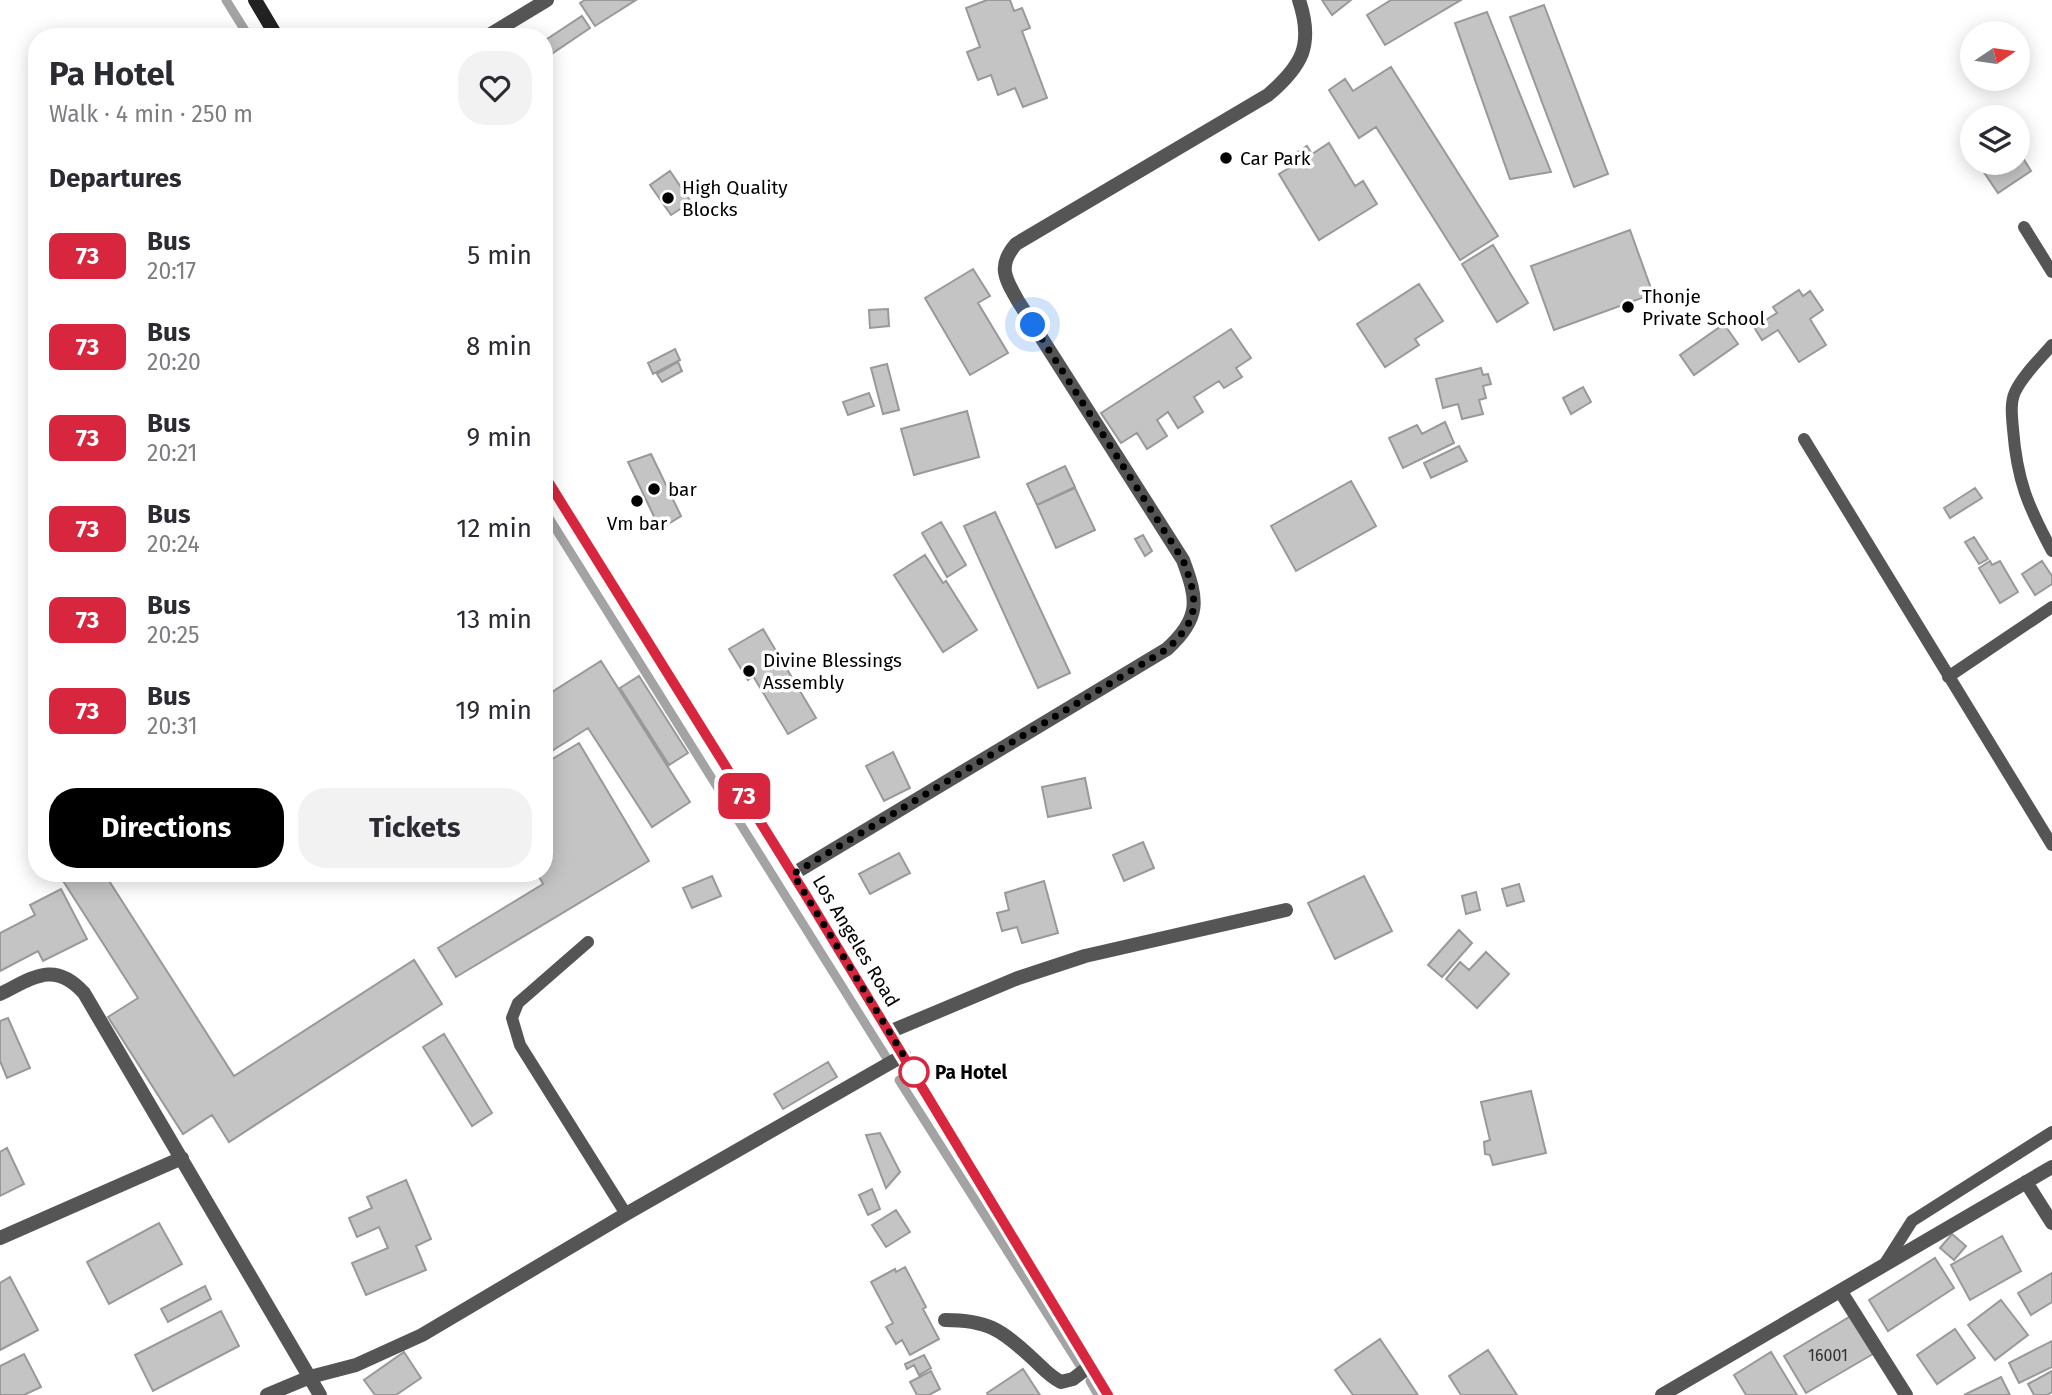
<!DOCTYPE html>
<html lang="en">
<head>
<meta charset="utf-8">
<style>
	body { margin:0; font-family:"Fira Sans",sans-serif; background:#f2f2f3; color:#2b2b33; height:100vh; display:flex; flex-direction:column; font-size:26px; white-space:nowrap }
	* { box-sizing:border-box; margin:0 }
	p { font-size:23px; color:#7c7c81 }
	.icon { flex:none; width:38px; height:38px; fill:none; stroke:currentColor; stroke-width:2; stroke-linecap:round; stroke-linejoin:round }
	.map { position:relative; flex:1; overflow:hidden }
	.drawer { position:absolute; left:28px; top:28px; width:525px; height:854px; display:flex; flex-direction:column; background:#fff; border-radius:28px; box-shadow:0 4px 18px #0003 }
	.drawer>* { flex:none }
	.badge { padding:0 14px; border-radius:10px; font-size:24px; line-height:46px }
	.needle { width:46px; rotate:77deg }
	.tools { position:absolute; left:1960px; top:21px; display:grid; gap:14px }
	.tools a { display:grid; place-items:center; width:70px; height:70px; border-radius:50%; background:#fff; box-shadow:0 4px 18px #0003; font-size:35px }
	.you { position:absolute; width:35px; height:35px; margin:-18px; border:5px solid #fff; border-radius:50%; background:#1a73e8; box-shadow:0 0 0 10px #1a73e833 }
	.map>.badge { position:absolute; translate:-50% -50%; box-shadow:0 0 0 4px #fff }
	h2 { padding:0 21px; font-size:26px; line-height:63px }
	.round { display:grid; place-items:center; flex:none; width:74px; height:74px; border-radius:28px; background:#f2f2f3 }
	.summary { display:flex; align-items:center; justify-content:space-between; height:119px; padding:0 21px }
	h1 { font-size:33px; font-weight:700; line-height:52px }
	.cta { display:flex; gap:14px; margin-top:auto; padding:14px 21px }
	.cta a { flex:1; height:80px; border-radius:28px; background:#000; color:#fff; font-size:28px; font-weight:700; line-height:80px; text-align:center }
	.cta a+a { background:#f2f2f3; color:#2b2b33 }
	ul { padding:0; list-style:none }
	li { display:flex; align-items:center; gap:21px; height:91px; padding:0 21px }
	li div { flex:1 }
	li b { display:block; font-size:26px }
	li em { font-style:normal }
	li .badge { min-width:77px; font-weight:700; text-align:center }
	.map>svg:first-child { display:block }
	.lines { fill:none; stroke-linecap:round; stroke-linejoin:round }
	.stream { stroke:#a3a3a3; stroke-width:9 }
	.building { fill:#c4c4c4; stroke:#999; stroke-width:2 }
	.lane { stroke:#555; stroke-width:12 }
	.street { stroke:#555; stroke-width:14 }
	.secondary { stroke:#222; stroke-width:14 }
	.line-casing { stroke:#fff; stroke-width:16 }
	.line { stroke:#d7263d; stroke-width:10 }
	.walk { stroke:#000; stroke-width:7; stroke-dasharray:0 12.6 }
	.poi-dot { fill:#000; stroke:#fff; stroke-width:2.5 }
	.stop-dot { fill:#fff; stroke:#d7263d; stroke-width:3.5 }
	.labels { text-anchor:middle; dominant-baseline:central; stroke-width:7; stroke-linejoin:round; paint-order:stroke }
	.number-label { font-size:16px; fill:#313131 }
	.poi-label { font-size:19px; fill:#000; stroke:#fff; text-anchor:start }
	.street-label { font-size:19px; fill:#000; stroke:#fff }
	.stop-label { font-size:19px; font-weight:bold; fill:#000; stroke:#fff; text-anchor:start }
</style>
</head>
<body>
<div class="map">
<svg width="2052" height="1395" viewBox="0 0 2052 1395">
	<rect width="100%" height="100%" fill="#fff"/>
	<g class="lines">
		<!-- stream -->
		<path class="stream" d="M226,0l23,37
			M544,510l344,550
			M899,1080l180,284
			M1090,1381l8,14"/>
	</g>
	<!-- building -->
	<path class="building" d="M585,0h51l-41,26 -15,-23z
		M987,0h23l4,11 8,-3 8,20 -8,3 25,67 -24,9 -8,-19 -17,7 -7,-20 -13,5 -11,-28 13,-5 -14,-39z
		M1322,0h29l-19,15z
		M1391,0h70l-76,45 -18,-30z
		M1544,5l64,169 -34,13 -64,-170z
		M1487,12l64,160 -41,7 -55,-156z
		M582,16l8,12 -46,31v-18z
		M1391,67l107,169 -38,24 -84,-133 -17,11 -30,-48 16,-11 8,12z
		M1329,143l26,43 8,-5 14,23 -58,36 -40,-66 10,-6 -5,-7 23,-15 5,8z
		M2018,150l13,21 -33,22 -19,-28 39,-2z
		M670,171l21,31 -20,13 -21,-30z
		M1630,230l23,64 -99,36 -23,-64z
		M1493,245l35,58 -31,19 -35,-58z
		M973,269l17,27 -12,7 30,50 -38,22 -45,-77z
		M1419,284l24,37 -28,18 4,6 -34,22 -28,-43z
		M1799,290l4,6 7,-5 13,19 -13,9 16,26 -27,17 -21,-32 -16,10 -8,-13 23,-14 -4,-6z
		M888,309l1,17 -19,2 -1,-18z
		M1724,324l14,20 -44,31 -14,-20z
		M1231,329l20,29 -15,10 6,9 -18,11 -5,-7 -25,16 9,15 -25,16 -10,-16 -11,8 10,16 -20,13 -10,-16 -16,10 -20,-30z
		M675,349l5,11 -27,14 -5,-11z
		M678,362l4,9 -20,11 -5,-8z
		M887,364l12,46 -16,4 -12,-46z
		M1481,368l2,7 5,-1 3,10 -8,2 3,12 -7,2 4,14 -21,5 -4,-15 -15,4 -7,-29z
		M1583,387l8,15 -20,12 -8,-16z
		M869,393l5,13 -26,9 -5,-13z
		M967,411l12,46 -65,18 -13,-46z
		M1445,422l9,21 -51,25 -14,-30 28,-13 5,9z
		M1459,446l8,15 -36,17 -7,-15z
		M651,454l30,62 -21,13 -32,-67z
		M1065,466l10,21 -38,18 -10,-21z
		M1351,481l25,45 -80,45 -25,-45z
		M1075,488l20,42 -39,18 -19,-43z
		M1975,488l7,10 -32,20 -6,-10z
		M995,512l75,161 -32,15 -74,-162z
		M941,522l25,43 -19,12 -25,-44z
		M1143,535l9,16 -7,5 -10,-17z
		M1974,537l14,22 -9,5 -14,-22z
		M925,555l18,28 3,-2 31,49 -34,22 -49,-77z
		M1990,561l2,4 8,-4 18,31 -18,11 -21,-35z
		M2042,561l10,15v8l-17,11 -13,-21z
		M763,629l53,89 -28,16 -35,-58 -5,4 -19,-31z
		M601,661l89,141 -38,25 -64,-99 -38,24 -6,-10v-45z
		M639,676l49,77 -19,12 -49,-77z
		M579,743l70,118 -193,116 -18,-29 105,-64 -6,-11h7v-109z
		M893,752l17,36 -26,13 -18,-35z
		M1085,778l6,30 -43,9 -6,-30z
		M1143,842l11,26 -30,13 -11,-26z
		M899,853l11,20 -40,21 -11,-20z
		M58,873h46l130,203 180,-116 28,44 -213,138 -17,-27 -29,19 -75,-117 30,-19z
		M712,876l9,20 -29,12 -9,-20z
		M1364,876l28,55 -57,28 -27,-56z
		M1044,881l14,52 -36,10 -5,-16 -15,4 -5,-18 12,-3 -4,-17z
		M1519,884l5,17 -17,5 -5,-17z
		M61,889l26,50 -44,22 -5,-10 -38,20v-38l35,-18 -5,-10z
		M1476,892l4,18 -14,4 -4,-18z
		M1459,930l13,13 -30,34 -14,-12z
		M1486,952l23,22 -32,34 -31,-29 14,-17 9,8z
		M8,1018l22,50 -23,10 -7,-17v-40z
		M444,1034l48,79 -20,13 -49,-79z
		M828,1062l9,15 -54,32 -9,-15z
		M1531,1091l15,62 -53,12 -3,-10 -5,-1 -1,-12 6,-2 -9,-38z
		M880,1133l20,39 -14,16 -20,-53z
		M7,1148l17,36 -24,12v-44z
		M406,1180l25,59 -15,7 10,24 -60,25 -14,-32 36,-15 -9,-21 -22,10 -8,-19 23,-10 -5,-11z
		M872,1189l8,20 -12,6 -9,-20z
		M896,1210l14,22 -24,15 -14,-22z
		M159,1223l23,41 -73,40 -22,-42z
		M1952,1234l14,12 -12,14 -14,-12z
		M2002,1236l19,35 -51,29 -19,-35z
		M1935,1258l19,30 -66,43 -19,-31z
		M905,1267l21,40 -3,2 16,30 -29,16 -8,-15 -6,4 -10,-17 7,-4 -22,-41 24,-13 1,3z
		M2052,1273v29l-21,13 -13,-22z
		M10,1277l28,53 -38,20v-67z
		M205,1286l6,13 -43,23 -7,-13z
		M2001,1300l27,35 -33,25 -27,-35z
		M221,1311l18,35 -86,45 -18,-36z
		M1851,1316l22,38 -67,39 -22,-37z
		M1955,1329l20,29 -38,26 -20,-29z
		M1380,1339l38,56h-65l-18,-25z
		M2052,1341v26l-33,16 -10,-20z
		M1488,1350l29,45h-56l-12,-19z
		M404,1352l17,26 -25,17h-21l-11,-15z
		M1771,1352l26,43h-51l-12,-20z
		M24,1354l17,33 -17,8h-24v-29z
		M924,1355l7,13 -12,7 -5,-10 -7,4 -2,-5z
		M1023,1369l17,26h-52l-1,-2z
		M931,1371l9,18 -11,6h-12l-7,-13z
		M2052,1371v21l-5,3h-13l-6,-11z
		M2001,1377l9,18h-46z"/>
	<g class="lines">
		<!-- lane -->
		<path class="lane" d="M2024,227l28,45
			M2052,345c-12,14 -29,30 -37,47 -5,11 -3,25 -2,37 4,52 15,77 39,122
			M1804,439l248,406
			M1948,677l104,-70
			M588,942l-70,61 -6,15 8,27 106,169
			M1884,1265l28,-44 140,-89"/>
		<!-- street -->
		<path class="street" d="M486,37l61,-37
			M793,874l374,-225c34,-31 31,-49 16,-89l-165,-259c-13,-23 -21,-35 -2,-57l252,-149c34,-29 46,-50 31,-95
			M0,994c33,-16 54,-34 84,-1l236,402
			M889,1032l129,-54 67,-22 201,-46
			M2026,1182l26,41
			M0,1238l182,-80
			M1841,1292l65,103
			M945,1320c42,0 56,9 87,38 10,9 17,18 29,24l12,-3 17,-13
			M267,1395l43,-18 46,-12 66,-30 204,-121 278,-159
			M1662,1395l390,-228"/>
		<!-- secondary -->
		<path class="secondary" d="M255,0l22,37
			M544,475l249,399 315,521"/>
	</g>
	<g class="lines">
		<!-- line casing -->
		<g class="line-casing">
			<path id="line" d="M544,475l263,422 301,498"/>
		</g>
		<!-- line -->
		<use href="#line" class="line"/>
		<!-- walk -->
		<path class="walk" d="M914,1072l4,7 -125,-205 374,-225c34,-31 31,-49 16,-89l-150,-235"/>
	</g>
	<!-- markers -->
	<g class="poi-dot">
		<circle cx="1226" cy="158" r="7"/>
		<circle cx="668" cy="198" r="7"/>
		<circle cx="1628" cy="307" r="7"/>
		<circle cx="654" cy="489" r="7"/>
		<circle cx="637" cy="501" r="7"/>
		<circle cx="749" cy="671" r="7"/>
	</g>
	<circle class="stop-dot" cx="914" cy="1072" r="14"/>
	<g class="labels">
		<!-- number labels -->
		<g class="number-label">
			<text x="1828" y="1355">16001</text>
		</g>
		<!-- poi labels -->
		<g class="poi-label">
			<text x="1240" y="158">Car Park</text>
			<text x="682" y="187">High Quality<tspan x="682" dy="22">Blocks</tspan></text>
			<text x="1642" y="296">Thonje<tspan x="1642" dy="22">Private School</tspan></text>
			<text x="668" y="489">bar</text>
			<text x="637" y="523" text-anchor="middle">Vm bar</text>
			<text x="763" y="660">Divine Blessings<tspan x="763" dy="22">Assembly</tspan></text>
		</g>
		<!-- street labels -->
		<g class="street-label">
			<text transform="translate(856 941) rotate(59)">Los Angeles Road</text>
		</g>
		<!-- stop labels -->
		<g class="stop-label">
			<text x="935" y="1072">Pa Hotel</text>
		</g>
	</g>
</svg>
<div class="tools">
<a><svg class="needle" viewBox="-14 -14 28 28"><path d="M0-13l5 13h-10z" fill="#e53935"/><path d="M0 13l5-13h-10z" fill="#7c7c81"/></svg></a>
<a><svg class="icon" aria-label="layers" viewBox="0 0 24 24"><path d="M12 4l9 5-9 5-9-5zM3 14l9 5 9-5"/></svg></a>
</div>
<div class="you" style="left:1033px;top:325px"></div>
<b class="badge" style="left:744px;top:796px;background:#d7263d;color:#fff">73</b>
<section class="drawer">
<div class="summary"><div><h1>Pa Hotel</h1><p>Walk · 4 min · 250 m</p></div><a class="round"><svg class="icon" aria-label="heart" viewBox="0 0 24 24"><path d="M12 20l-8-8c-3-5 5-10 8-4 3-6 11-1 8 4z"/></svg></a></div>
<h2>Departures</h2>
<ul>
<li><span class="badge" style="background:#d7263d;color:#fff">73</span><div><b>Bus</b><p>20:17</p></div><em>5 min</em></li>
<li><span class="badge" style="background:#d7263d;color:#fff">73</span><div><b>Bus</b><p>20:20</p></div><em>8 min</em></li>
<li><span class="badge" style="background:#d7263d;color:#fff">73</span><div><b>Bus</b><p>20:21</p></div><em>9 min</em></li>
<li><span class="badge" style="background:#d7263d;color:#fff">73</span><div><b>Bus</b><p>20:24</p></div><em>12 min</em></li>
<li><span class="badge" style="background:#d7263d;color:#fff">73</span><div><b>Bus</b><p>20:25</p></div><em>13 min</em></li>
<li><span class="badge" style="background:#d7263d;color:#fff">73</span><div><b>Bus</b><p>20:31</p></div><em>19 min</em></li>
</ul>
<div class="cta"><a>Directions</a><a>Tickets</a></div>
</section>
</div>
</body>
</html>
